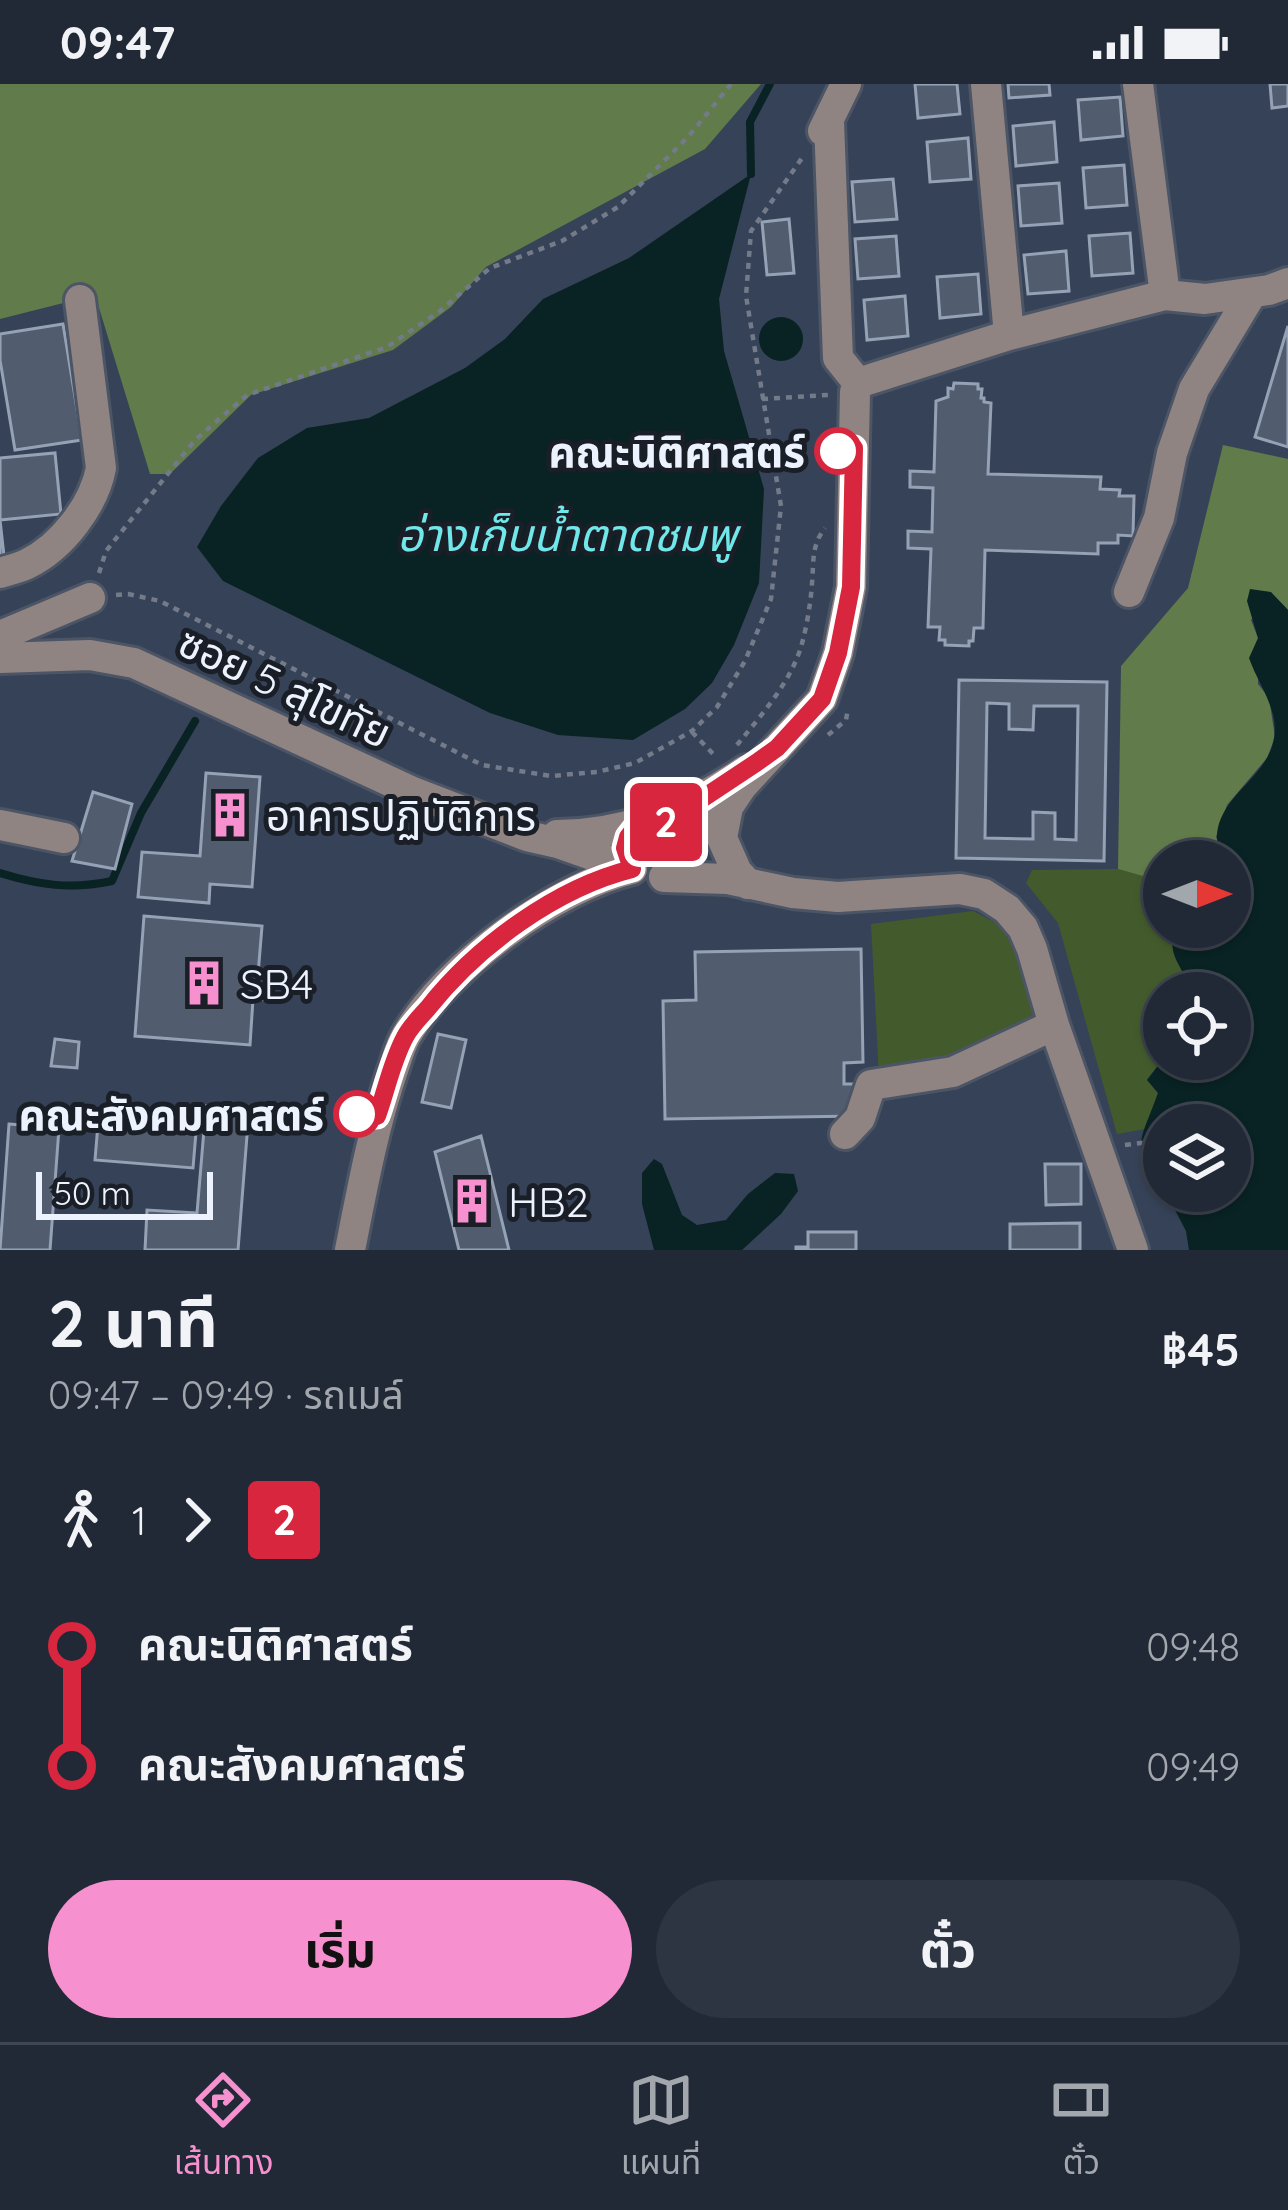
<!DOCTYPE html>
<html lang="th">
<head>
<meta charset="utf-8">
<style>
	body { margin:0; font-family:Quicksand,"Noto Sans Thai",sans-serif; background:#2e3542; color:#f1f3f6; height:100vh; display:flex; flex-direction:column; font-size:45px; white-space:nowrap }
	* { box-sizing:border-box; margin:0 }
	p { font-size:39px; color:#a2a6ad }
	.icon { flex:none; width:66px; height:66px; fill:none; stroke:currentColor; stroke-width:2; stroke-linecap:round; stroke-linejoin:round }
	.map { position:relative; height:1166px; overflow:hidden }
	.details { display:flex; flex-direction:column; background:#222936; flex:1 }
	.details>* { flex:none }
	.badge { padding:0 24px; border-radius:9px; font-size:42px; line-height:78px }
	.needle { width:78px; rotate:90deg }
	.buttons { position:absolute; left:1143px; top:756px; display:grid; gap:24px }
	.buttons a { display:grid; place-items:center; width:108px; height:108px; border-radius:50%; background:#222936; box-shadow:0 3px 9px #0004,0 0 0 3px #3f4551; font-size:60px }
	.scale { position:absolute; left:36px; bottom:30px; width:177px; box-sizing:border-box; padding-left:12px; border:6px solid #ecf3fe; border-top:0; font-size:33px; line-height:42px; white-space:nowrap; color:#ecf3fe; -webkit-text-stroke:9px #1a1e26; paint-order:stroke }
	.map>.badge { position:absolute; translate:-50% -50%; box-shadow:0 0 0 6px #fff }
	.legs { display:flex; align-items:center; gap:18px; height:132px; padding:0 48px; font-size:39px }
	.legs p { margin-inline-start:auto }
	.summary { display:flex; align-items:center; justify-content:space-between; height:204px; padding:0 48px }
	h1 { font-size:66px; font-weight:700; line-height:90px }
	.cta { display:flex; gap:24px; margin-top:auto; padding:24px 48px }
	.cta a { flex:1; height:138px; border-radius:72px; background:#f690cf; color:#111; font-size:48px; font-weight:700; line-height:138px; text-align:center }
	.cta a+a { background:#2e3542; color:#f1f3f6 }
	ul { padding:0 48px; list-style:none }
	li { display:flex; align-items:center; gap:42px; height:120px; font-size:45px }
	li i { display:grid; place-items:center; width:18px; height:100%; margin:0 15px; background:currentColor }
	li i::after { content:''; width:30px; height:30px; margin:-15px; border:9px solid; border-radius:50%; background:#222936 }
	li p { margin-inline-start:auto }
	li:first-child i { background:linear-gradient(#0000 50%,currentColor 0) }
	li:last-child i { background:linear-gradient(currentColor 50%,#0000 0) }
	.status { display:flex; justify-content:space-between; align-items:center; height:84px; padding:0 60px; background:#222936; direction:ltr }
	.status svg { height:33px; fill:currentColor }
	.tab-bar { display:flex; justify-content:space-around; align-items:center; height:168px; border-top:3px solid #3f4551; background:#222936; font-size:33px; color:#a2a6ad }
	.tab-bar a { display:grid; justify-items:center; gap:6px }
	.tab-bar .active { color:#f690cf }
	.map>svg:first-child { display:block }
	.built { fill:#364257; fill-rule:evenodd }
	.green { fill:#435b2c }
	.forest { fill:#617b4a }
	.water { fill:#092223 }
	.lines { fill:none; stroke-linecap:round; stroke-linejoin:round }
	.stream { stroke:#092223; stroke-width:8 }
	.building { fill:#515c6e; stroke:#95a1b5; stroke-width:3; fill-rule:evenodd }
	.minor-casing { stroke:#4c5565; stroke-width:36 }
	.path { stroke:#737b8a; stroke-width:4.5; stroke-dasharray:6 6; stroke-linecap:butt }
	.minor { stroke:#908483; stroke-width:30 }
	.line-1-casing { stroke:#fff; stroke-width:27 }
	.line-1 { stroke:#d7263d; stroke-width:18 }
	.stop-1-dot { fill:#fff; stroke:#d7263d; stroke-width:6 }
	.labels { text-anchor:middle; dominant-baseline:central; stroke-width:10; stroke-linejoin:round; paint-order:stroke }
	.stop-label { font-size:42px; font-weight:bold; fill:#ecf3fe; stroke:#1a1e26; text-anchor:end }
	.street-label { font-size:42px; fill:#ecf3fe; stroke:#1a1e26 }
	.poi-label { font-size:42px; fill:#ecf3fe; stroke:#1a1e26; text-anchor:start }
	.water-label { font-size:45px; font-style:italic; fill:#70e7e9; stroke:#1a1e26 }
</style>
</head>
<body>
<div class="status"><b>09:47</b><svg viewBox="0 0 49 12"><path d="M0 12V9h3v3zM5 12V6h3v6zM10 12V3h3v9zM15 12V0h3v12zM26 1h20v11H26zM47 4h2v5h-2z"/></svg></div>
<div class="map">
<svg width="1288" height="1166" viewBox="0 0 1288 1166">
	<rect width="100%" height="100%" fill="#2e3748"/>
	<!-- built -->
	<path class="built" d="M31,0h1257v1166h-1288v-1161zM1164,777h66v66h-66zM1164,909h66v66h-66zM1164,1041h66v66h-66z"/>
	<!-- green -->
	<path class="green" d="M1118,785l46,13v45h11c-10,34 15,42 13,66h-24v65l-17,21 11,14 -13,36 -28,5 -59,-211 -32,-40 6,-13z
		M973,827l27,14 19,30 17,65 -90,49 -67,8 -8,-153z"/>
	<!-- forest -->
	<path class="forest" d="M0,0h761l-56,65 -219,118 -35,40 -58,43 -142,45 -81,79h-20l-55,-179 -95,24z
		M1223,361l65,14v151l-18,-18 -19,28 7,18v46l11,14 6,39 -8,21 -40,47 -11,32 9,24h-61v21l-46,-13 3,-203 67,-78z"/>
	<!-- water -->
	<path class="water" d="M751,90l-32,125 5,52 40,138 -5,94 -25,62 -22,38 -27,26 -52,31 -75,-5 -68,-22 -267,-132 -26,-34 24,-41 37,-48 49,-30 62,-10 96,-50 40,-29 38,-40 86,-41z
		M759 255a22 22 0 1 1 44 0a22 22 0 1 1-44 0Z
		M1250,505l21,3 17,18v640h-99l-3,-19 -21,-40h65v-66h-66v65c-35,-44 -24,-47 -6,-97l-11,-13 17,-22 66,1v-66h-42c2,-24 -24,-32 -13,-66h55v-66h-5c-3,-8 -9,-19 -8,-27 4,-40 51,-57 57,-96 5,-29 -16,-54 -25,-80l9,-20 -11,-37z
		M654,1075l8,5 20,51 15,10 29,-5 22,-26 27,-21 19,1 4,17 -17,23 -39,36h-88l-12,-46v-31z"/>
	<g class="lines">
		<!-- stream -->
		<path class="stream" d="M751,90l-1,-52 20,-38
			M0,789c40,12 70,17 112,8l29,-68 54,-92"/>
	</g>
	<!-- building -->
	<path class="building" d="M915,0h42l3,30 -42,4z
		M1008,0h41l1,11 -41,3z
		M1270,0h18v22l-16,2z
		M1120,13l3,39 -42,4 -3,-40z
		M1054,38l3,40 -41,4 -3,-40z
		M968,54l3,41 -41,3 -3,-40z
		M1124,81l3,40 -41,3 -3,-40z
		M893,95l4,40 -42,3 -3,-40z
		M1059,99l3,40 -41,3 -3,-40z
		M789,135l5,54 -27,2 -5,-53z
		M1130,149l3,40 -41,3 -3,-40z
		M896,152l3,40 -41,3 -3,-40z
		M1066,167l3,40 -41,3 -4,-39z
		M978,190l3,40 -41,4 -3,-41z
		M905,212l3,40 -41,4 -3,-40z
		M63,240l19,116 -67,10 -15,-90v-26z
		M1288,242v121l-33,-10z
		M954,299l24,1v5h4l-1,9h3v4l7,1 -3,71 113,3 -1,12 20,1 -1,6h15l-1,40 -15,-1v8h-20v11l-113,-4 -2,78h-9l-1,13h-4v5l-24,-1v-5h-6l1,-13h-12l3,-78 -23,-1v-17l24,1 1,-44 -23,-1v-16l24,1 2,-71 12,-4v-9l5,1z
		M55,369l6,61 -61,6 4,36h-4v-98z
		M959,596l148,2 -3,179 -148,-3zM987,619l22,1v25l24,1 1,-24h44l-2,134 -21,-1v-26l-22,-1v27l-48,-1z
		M206,689l54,4 -8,110 -42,-3 -1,19 -71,-6 4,-45 58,4z
		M93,708l39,12 -17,65 -43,-8z
		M144,832l118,10 -4,49 11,1 -2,24 -14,-1 -3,46 -115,-9z
		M861,865l2,113 -19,1v21h12l1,32 -192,3 -2,-118 33,-1 -1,-48z
		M438,950l28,6 -15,68 -29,-6z
		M55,955l24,3 -2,26 -26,-2z
		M206,1022l43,4 -11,140h-93l2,-40 50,3z
		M99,1028l98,8 -4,48 -98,-8z
		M9,1040l50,4 -9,122h-50z
		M481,1052l28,114h-50l-24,-98z
		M1045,1080h36v40l-35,1z
		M1080,1139v27h-70v-26z
		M808,1148h48v18h-60v-3h12z"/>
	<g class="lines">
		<!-- minor casing -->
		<g class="minor-casing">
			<path id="minor" d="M986,0l23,251
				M1138,0l27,211
				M829,38l9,236 20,25
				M823,47l23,-47
				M858,299l151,-48 156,-40 40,4 64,-9 19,-7
				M0,489c9,-3 19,-5 27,-9 35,-17 67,-59 74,-96l-21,-168
				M1129,508l30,-74 13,-65 22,-64 58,-96
				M0,552l90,-38
				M0,574l90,-3 44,8 279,129 114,44 31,7 74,26
				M728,723l-6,31 15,34 11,12
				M0,741l64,13
				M557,751c69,0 132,-26 189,-65
				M682,760l46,-37 14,-21 80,-87 16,-46 13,-66 4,-195 3,-9
				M664,793l64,2 65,14 45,4 122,-8 24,5 23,15 16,19 9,21 22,76 79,225
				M845,1050l15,-16 11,-33 82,-13 101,-47
				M350,1166c12,-61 23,-121 43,-180 4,-11 7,-24 13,-34 40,-70 149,-148 226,-167"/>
		</g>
		<!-- path -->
		<path class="path" d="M762,315l66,-4
			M99,489l7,-22 89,-111 52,-45 140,-48 53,-36 50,-43 72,-27 56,-34 71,-71 42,-52
			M116,511l12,-1 32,7 322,164 69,11 46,-4 38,-9 57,-32 25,-24 28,-46 26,-62 10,-93 -35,-210 5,-65 51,-73
			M692,648l25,26
			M828,651l18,-15 2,-12
			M737,661c21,-26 47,-55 60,-87 8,-18 14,-56 15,-75 2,-22 -1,-37 13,-55
			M1125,1061l39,-5"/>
		<!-- minor -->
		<use href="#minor" class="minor"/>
	</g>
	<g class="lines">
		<!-- line-1 casing -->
		<g class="line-1-casing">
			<path id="line-1" d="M357,1030l20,2c9,-25 15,-55 28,-79 5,-10 15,-20 23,-29 49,-62 128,-120 204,-139l-7,-21 3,-11 7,-9 9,-7 23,1 89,-59 21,-15 45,-49 16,-46 13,-66 3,-139 -16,3"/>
		</g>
		<!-- line-1 -->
		<use href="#line-1" class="line-1"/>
	</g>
	<!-- icons -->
	<defs>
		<g id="building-bare" transform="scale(3.6)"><path d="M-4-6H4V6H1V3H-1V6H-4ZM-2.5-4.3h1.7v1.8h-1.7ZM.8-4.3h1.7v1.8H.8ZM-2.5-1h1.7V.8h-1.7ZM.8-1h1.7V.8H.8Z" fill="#f690cf" stroke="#1a1e26" stroke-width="2.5" paint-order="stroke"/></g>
	</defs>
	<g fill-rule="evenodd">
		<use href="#building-bare" x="230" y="731"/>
		<use href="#building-bare" x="204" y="899"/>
		<use href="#building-bare" x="472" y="1117"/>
	</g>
	<!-- markers -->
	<g class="stop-1-dot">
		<circle cx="838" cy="367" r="21"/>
		<circle cx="357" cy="1030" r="21"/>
	</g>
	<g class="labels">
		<!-- stop labels -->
		<g class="stop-label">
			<text x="805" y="367">คณะนิติศาสตร์</text>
			<text x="324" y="1030">คณะสังคมศาสตร์</text>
		</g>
		<!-- street labels -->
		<g class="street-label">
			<text transform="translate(285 603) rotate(25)">ซอย 5 สุโขทัย</text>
		</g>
		<!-- poi labels -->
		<g class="poi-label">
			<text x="266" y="731">อาคารปฏิบัติการ</text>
			<text x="240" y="899">SB4</text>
			<text x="508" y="1117">HB2</text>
		</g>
		<!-- water labels -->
		<g class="water-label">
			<text x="567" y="450">อ่างเก็บน้ำตาดชมพู</text>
		</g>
	</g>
</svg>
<div class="buttons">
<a><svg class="needle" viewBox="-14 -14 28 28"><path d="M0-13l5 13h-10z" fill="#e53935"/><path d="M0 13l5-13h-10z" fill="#a2a6ad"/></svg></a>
<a><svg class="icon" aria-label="locate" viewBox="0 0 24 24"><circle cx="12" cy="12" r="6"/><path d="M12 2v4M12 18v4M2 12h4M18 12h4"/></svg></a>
<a><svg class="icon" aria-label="layers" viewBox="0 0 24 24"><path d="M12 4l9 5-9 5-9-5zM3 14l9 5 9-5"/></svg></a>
</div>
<div class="scale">50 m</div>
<b class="badge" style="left:666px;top:738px;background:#d7263d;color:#fff">2</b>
</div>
<section class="details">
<div class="summary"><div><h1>2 นาที</h1><p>09:47 – 09:49 · รถเมล์</p></div><b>฿45</b></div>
<div class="legs"><svg class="icon" aria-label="walk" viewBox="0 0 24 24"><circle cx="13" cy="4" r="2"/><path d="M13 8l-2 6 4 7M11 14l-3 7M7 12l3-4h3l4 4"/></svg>1<svg class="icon" aria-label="forward" viewBox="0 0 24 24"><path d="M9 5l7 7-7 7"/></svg><b class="badge" style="background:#d7263d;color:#fff">2</b></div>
<ul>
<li><i style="color:#d7263d"></i><b>คณะนิติศาสตร์</b><p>09:48</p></li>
<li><i style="color:#d7263d"></i><b>คณะสังคมศาสตร์</b><p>09:49</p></li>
</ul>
<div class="cta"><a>เริ่ม</a><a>ตั๋ว</a></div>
</section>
<nav class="tab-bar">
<a class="active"><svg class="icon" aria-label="directions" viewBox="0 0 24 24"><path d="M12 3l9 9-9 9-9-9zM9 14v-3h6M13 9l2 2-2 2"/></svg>เส้นทาง</a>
<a><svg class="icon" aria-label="map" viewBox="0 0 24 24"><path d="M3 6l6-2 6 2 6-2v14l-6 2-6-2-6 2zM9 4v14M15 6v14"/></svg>แผนที่</a>
<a><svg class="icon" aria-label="tickets" viewBox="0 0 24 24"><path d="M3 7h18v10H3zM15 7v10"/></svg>ตั๋ว</a>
</nav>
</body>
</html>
